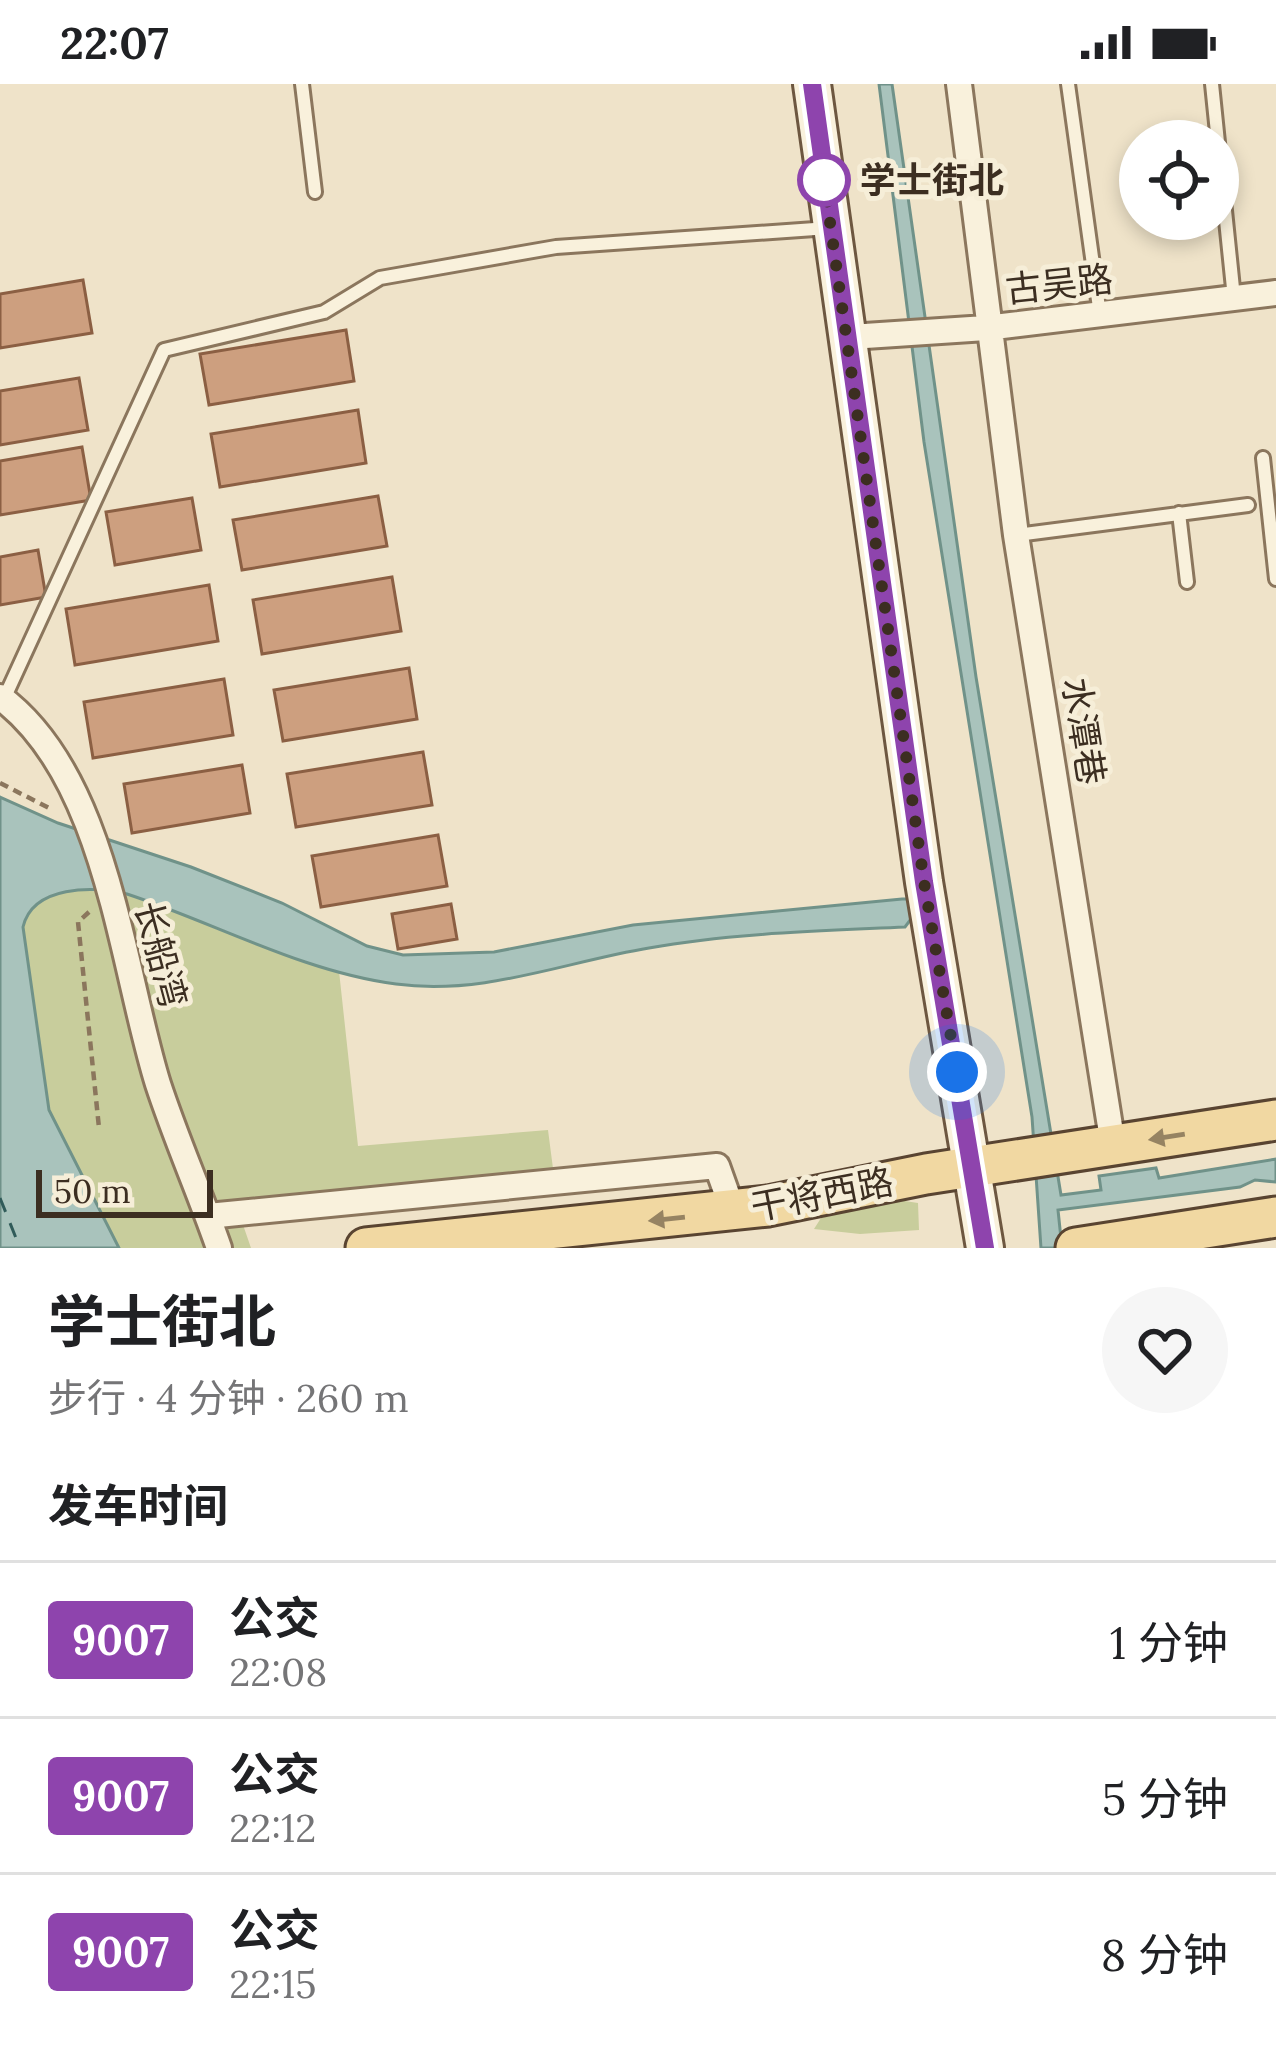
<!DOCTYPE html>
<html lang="zh">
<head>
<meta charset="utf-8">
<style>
	body { margin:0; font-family:Lora,"Noto Sans SC",serif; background:#f6f6f6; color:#202124; height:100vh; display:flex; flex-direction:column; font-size:45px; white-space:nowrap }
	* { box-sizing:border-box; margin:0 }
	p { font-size:39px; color:#757577 }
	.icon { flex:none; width:66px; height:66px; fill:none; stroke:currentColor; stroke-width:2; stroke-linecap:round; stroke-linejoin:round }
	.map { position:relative; height:1164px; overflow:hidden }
	.details { display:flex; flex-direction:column; background:#fff; flex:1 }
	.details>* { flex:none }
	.badge { padding:0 24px; border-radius:9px; font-size:42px; line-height:78px }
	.fabs { position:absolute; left:1119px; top:36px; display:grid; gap:24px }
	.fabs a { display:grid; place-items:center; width:120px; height:120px; border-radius:50%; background:#fff; box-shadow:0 6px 18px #0003; font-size:60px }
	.scale { position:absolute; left:36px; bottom:30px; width:177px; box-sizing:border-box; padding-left:12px; border:6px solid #3c2e21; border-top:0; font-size:33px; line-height:42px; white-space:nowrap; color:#3c2e21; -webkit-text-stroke:9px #f6eed8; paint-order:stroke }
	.you { position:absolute; width:60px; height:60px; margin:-30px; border:9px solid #fff; border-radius:50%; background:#1a73e8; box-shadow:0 0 0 18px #1a73e833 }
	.map>.badge { position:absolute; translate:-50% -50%; box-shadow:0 0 0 6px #fff }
	h2 { padding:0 48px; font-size:45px; line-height:108px }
	.round { display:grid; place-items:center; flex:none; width:126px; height:126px; border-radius:63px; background:#f6f6f6 }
	.headline { display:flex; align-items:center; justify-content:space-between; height:204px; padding:0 48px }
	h1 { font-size:57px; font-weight:700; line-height:90px }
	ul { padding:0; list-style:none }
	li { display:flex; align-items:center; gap:36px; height:156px; padding:0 48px; border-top:3px solid #e0e0e0 }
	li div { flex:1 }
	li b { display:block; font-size:45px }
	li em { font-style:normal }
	li .badge { min-width:132px; font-weight:700; text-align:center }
	.status { display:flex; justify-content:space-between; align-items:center; height:84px; padding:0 60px; background:#fff; direction:ltr }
	.status svg { height:33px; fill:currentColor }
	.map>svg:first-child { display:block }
	.green { fill:#c8cd9c }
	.water { fill:#a9c3bc; stroke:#709289; stroke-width:3 }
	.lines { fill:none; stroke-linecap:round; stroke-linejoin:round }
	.ferry { stroke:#305b59; stroke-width:3; stroke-dasharray:15 12; stroke-linecap:butt }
	.building { fill:#cd9f7f; stroke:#8b5f43; stroke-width:3 }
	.lane-casing { stroke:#8b765d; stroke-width:18 }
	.street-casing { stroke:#8b765d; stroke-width:30 }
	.secondary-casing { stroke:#6d5740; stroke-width:42 }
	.primary-casing { stroke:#594431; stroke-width:45 }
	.path { stroke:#8b765d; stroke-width:4.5; stroke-dasharray:9 6; stroke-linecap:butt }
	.lane { stroke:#f9f1dc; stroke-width:12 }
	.street { stroke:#f9f1dc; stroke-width:24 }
	.secondary { stroke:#f9f1dc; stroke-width:36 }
	.primary { stroke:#f1d8a2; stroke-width:39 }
	.oneway { fill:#968362 }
	.line-casing { stroke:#fff; stroke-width:27 }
	.line { stroke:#8e44ad; stroke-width:18 }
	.walk { stroke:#3c2e21; stroke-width:12; stroke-dasharray:0 21.6 }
	.stop-dot { fill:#fff; stroke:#8e44ad; stroke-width:6 }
	.labels { text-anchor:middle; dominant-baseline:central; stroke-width:10; stroke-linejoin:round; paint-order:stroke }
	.stop-label { font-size:36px; font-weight:bold; fill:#3c2e21; stroke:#f6eed8; text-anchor:start }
	.street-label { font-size:36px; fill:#3c2e21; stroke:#f6eed8 }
</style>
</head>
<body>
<div class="status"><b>22:07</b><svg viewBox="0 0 49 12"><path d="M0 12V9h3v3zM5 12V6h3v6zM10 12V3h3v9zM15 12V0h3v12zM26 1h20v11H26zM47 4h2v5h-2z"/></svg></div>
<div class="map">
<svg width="1276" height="1164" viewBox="0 0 1276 1164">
	<rect width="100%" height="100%" fill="#efe3c9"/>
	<!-- green -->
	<path class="green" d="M79,806l48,4 212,77 19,175 190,-16 7,54 -314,35 10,29h-132l-70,-138 -26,-182c6,-28 30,-33 56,-38z
		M898,1116l20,3 1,27 -59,4 -46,-5 7,-11z"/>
	<!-- water -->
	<path class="water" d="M879,0h13l84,593 85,518 40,-5 -2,-14 57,-8 3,10 117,-19v23l-21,-2 -15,7 -182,23 4,38h-21l-9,-131 -108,-675z
		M0,713l58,26 133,44 91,36 85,43 36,9 91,-3 139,-27 269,-26h7l2,20 -6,8c-85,4 -173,6 -256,21 -85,14 -166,48 -253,36 -93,-12 -181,-61 -269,-90 -34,-8 -94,-9 -104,33l26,183 70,138h-119z"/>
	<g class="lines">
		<!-- ferry -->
		<path class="ferry" d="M0,1114l20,50"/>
	</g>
	<!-- building -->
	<path class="building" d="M83,196l9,53 -92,15v-54z
		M346,246l8,51 -145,24 -9,-51z
		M79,294l9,52 -88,15v-54z
		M358,326l8,53 -146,24 -9,-53z
		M82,363l9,53 -91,15v-54z
		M378,412l9,50 -145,24 -9,-50z
		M192,414l9,52 -86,15 -9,-53z
		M38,466l8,47 -46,8v-48z
		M392,493l9,54 -139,23 -9,-54z
		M209,501l9,56 -143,24 -9,-56z
		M409,584l8,51 -134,22 -9,-51z
		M224,595l9,56 -140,23 -9,-56z
		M423,668l9,53 -136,22 -9,-53z
		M242,681l8,48 -118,20 -8,-49z
		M438,751l9,51 -126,21 -9,-51z
		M451,820l6,35 -59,10 -6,-35z"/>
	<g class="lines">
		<!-- lane casing -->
		<g class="lane-casing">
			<path id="lane" d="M302,0l13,108
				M1068,0l32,231
				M1212,0l22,214
				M1263,374l13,121
				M1179,429l8,69
				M1017,451l231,-30
				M4,615l160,-349 160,-38 56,-34 176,-31 273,-19"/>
		</g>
		<!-- street casing -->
		<g class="street-casing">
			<path id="street" d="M959,0l57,451 97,610
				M850,253l136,-9 290,-35
				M0,613c107,79 121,268 158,387 18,55 42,109 61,164
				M208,1132l509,-50 16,45"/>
		</g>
		<!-- secondary casing -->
		<g class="secondary-casing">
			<path id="secondary" d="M812,0l112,798 61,366"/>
		</g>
		<!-- primary casing -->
		<g class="primary-casing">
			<path id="primary" d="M366,1164l402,-42 158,-32 350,-54
				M1076,1164l200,-31"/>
		</g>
		<!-- path -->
		<path class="path" d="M0,699l53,27
			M89,828l-11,10 21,206"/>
		<!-- lane -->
		<use href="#lane" class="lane"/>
		<!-- street -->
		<use href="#street" class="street"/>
		<!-- secondary -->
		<use href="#secondary" class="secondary"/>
		<!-- primary -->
		<use href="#primary" class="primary"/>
	</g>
	<!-- one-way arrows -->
	<defs><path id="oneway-solid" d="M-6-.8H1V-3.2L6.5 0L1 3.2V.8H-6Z" transform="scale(3)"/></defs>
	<g class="oneway">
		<use href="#oneway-solid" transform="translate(1167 1053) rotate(171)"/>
		<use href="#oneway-solid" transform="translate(667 1135) rotate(174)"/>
	</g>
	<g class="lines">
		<!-- line casing -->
		<g class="line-casing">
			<path id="line" d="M812,0l112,798 61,366"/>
		</g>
		<!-- line -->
		<use href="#line" class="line"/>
		<!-- walk -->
		<path class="walk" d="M824,96l100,702 33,190"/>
	</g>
	<!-- markers -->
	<circle class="stop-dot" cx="824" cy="96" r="24"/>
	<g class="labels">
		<!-- stop labels -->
		<g class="stop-label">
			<text x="860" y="96">学士街北</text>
		</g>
		<!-- street labels -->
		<g class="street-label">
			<text transform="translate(1059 200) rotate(-6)">古吴路</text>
			<text transform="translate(1084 647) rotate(81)">水潭巷</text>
			<text transform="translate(161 870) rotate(75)">长船湾</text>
			<text transform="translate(822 1110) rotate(-11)">干将西路</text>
		</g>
	</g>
</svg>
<div class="fabs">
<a><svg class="icon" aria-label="locate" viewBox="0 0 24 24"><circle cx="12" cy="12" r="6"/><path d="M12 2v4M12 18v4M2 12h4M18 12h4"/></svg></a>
</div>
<div class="scale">50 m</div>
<div class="you" style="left:957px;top:988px"></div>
</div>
<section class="details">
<div class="headline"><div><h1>学士街北</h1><p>步行 · 4 分钟 · 260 m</p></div><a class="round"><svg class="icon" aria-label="heart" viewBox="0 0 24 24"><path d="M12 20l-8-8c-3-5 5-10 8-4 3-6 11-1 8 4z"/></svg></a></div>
<h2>发车时间</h2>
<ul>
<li><span class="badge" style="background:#8e44ad;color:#fff">9007</span><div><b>公交</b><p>22:08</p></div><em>1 分钟</em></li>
<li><span class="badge" style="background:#8e44ad;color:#fff">9007</span><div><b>公交</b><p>22:12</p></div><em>5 分钟</em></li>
<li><span class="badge" style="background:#8e44ad;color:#fff">9007</span><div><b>公交</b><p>22:15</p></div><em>8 分钟</em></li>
</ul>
</section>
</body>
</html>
